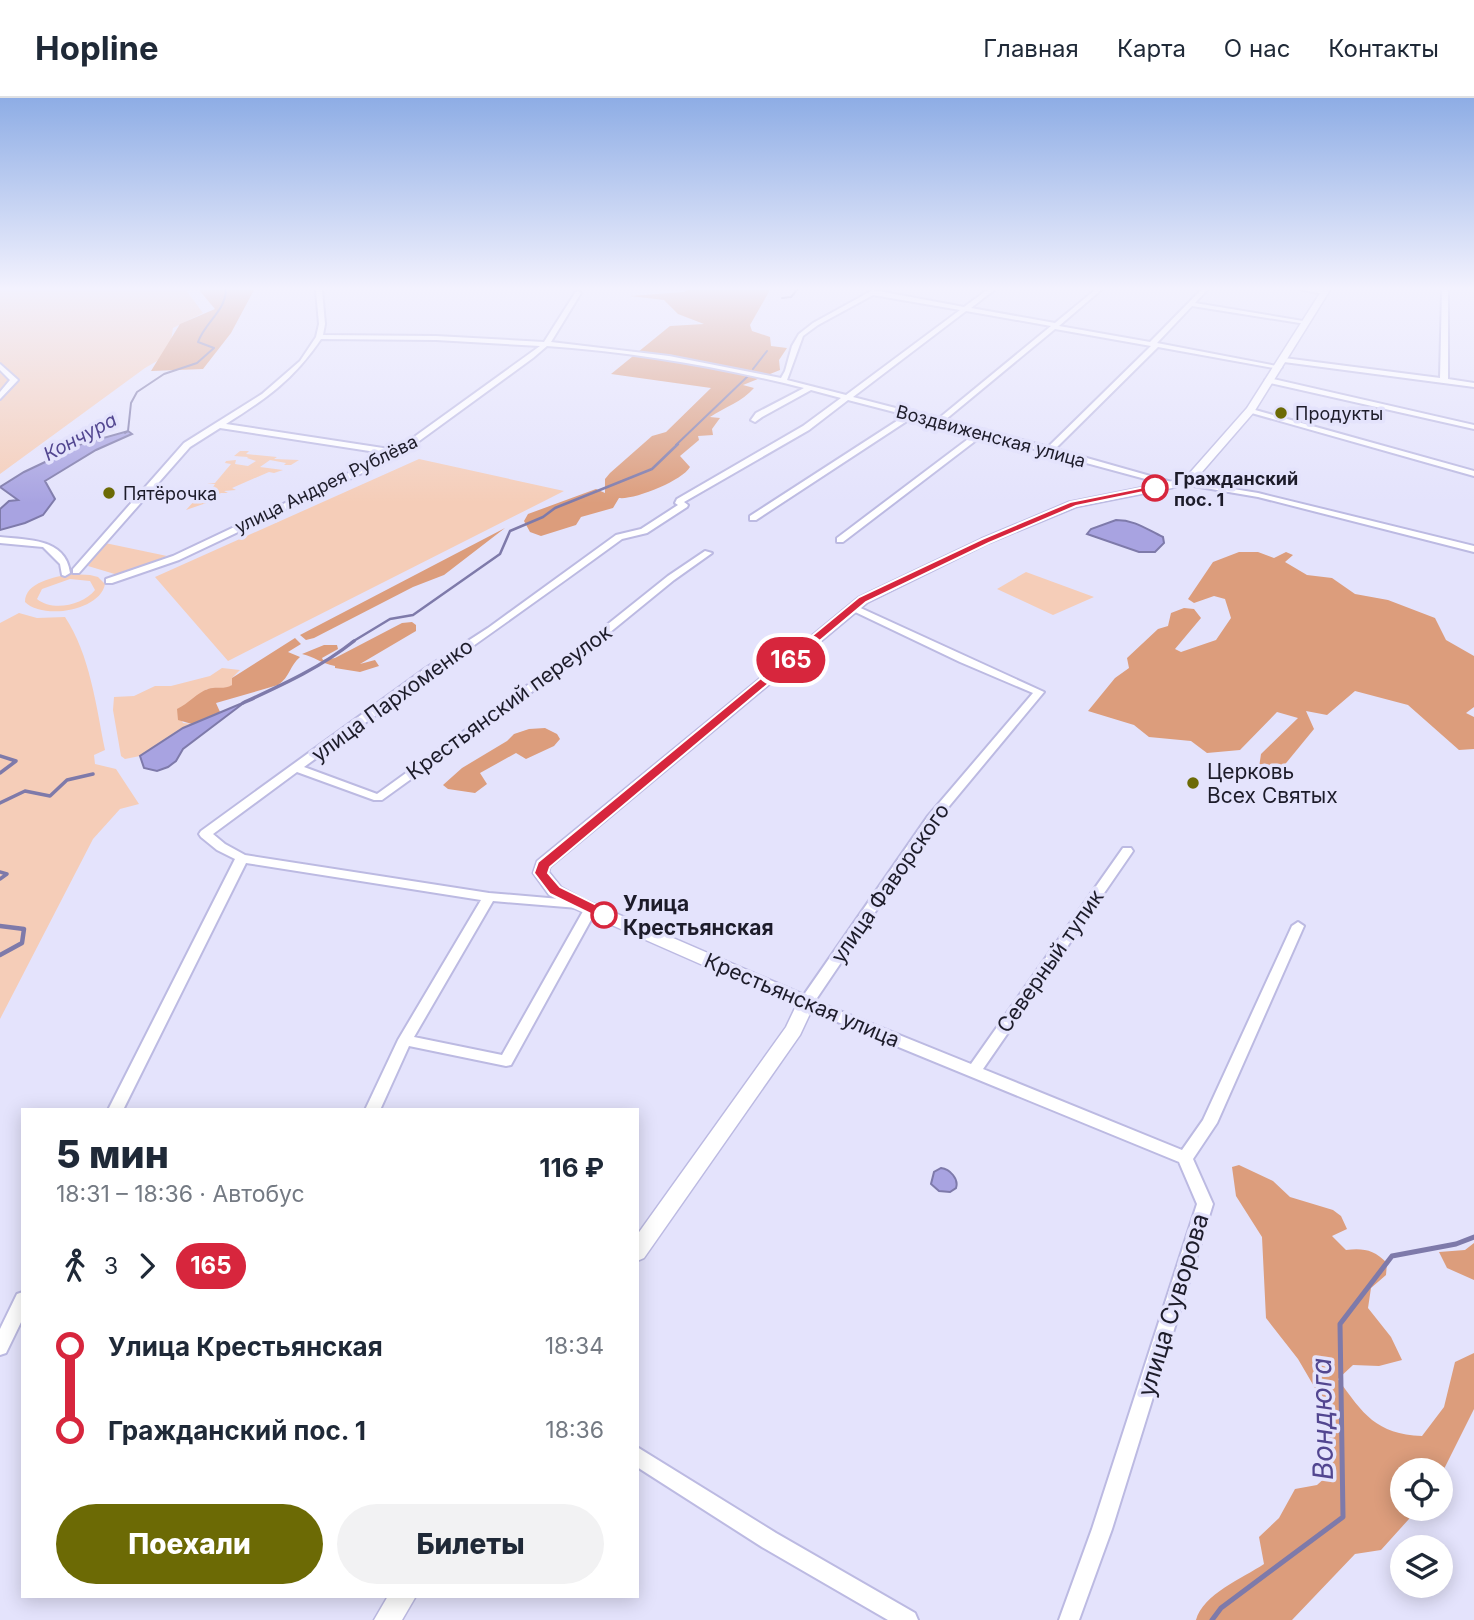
<!DOCTYPE html>
<html lang="ru">
<head>
<meta charset="utf-8">
<style>
	body { margin:0; font-family:Inter,sans-serif; background:#f2f2f3; color:#1f2937; height:100vh; display:flex; flex-direction:column; font-size:26px; white-space:nowrap }
	* { box-sizing:border-box; margin:0 }
	p { font-size:23px; color:#747a83 }
	.icon { flex:none; width:38px; height:38px; fill:none; stroke:currentColor; stroke-width:2; stroke-linecap:round; stroke-linejoin:round }
	.map { position:relative; flex:1; overflow:hidden }
	.panel { position:absolute; left:21px; top:1010px; width:618px; height:490px; display:flex; flex-direction:column; background:#fff; border-radius:0px; box-shadow:0 4px 18px #0003 }
	.panel>* { flex:none }
	.badge { padding:0 14px; border-radius:23px; font-size:24px; line-height:46px }
	.buttons { position:absolute; left:1390px; top:1360px; display:grid; gap:14px }
	.buttons a { display:grid; place-items:center; width:63px; height:63px; border-radius:50%; background:#fff; box-shadow:0 4px 18px #0003; font-size:35px }
	.map>.badge { position:absolute; translate:-50% -50%; box-shadow:0 0 0 4px #fff }
	.legs { display:flex; align-items:center; gap:10px; height:77px; padding:0 35px; font-size:23px }
	.legs p { margin-inline-start:auto }
	.head { display:flex; align-items:center; justify-content:space-between; height:119px; padding:0 35px }
	h1 { font-size:38px; font-weight:800; line-height:52px }
	.primary-button { display:flex; gap:14px; margin-top:auto; padding:14px 35px }
	.primary-button a { flex:1; height:80px; border-radius:42px; background:#6c6a05; color:#fff; font-size:28px; font-weight:800; line-height:80px; text-align:center }
	.primary-button a+a { background:#f2f2f3; color:#1f2937 }
	ul { padding:0 35px; list-style:none }
	li { display:flex; align-items:center; gap:24px; height:84px; font-size:26px }
	li i { display:grid; place-items:center; width:10px; height:100%; margin:0 9px; background:currentColor }
	li i::after { content:''; width:18px; height:18px; margin:-9px; border:5px solid; border-radius:50%; background:#fff }
	li p { margin-inline-start:auto }
	li:first-child i { background:linear-gradient(#0000 50%,currentColor 0) }
	li:last-child i { background:linear-gradient(currentColor 50%,#0000 0) }
	header { display:flex; align-items:center; gap:42px; box-sizing:border-box; height:98px; padding:0 35px; background:#fff; border-bottom:2px solid #e0e1e3 }
	header strong { font-size:33px }
	nav { display:flex; gap:38px; margin-inline-start:auto; font-size:24px }
	.map>svg:first-child { display:block }
	.green { fill:#f5cdb8; fill-rule:evenodd }
	.forest { fill:#dc9d7c }
	.water { fill:#a8a3e1; stroke:#7e7aaa; stroke-width:2 }
	.lines { fill:none; stroke-linecap:round; stroke-linejoin:round }
	.stream-far4 { stroke:#7e7aaa; stroke-width:2 }
	.stream-far3 { stroke:#7e7aaa; stroke-width:2.5 }
	.stream-far2 { stroke:#7e7aaa; stroke-width:3.5 }
	.stream-far1 { stroke:#7e7aaa; stroke-width:4.5 }
	.stream { stroke:#7e7aaa; stroke-width:5 }
	.minor-casing { stroke:#bcbae2; stroke-width:4 }
	.tertiary-casing { stroke:#bcbae2; stroke-width:3 }
	.minor { fill:#fff; fill-rule:evenodd }
	.tertiary { fill:#fff; fill-rule:evenodd }
	.line-1 { fill:#d7263d; stroke:#fff; stroke-width:2 }
	.poi-dot { fill:#6c6a05; stroke:#e4e3fc; stroke-width:2.5 }
	.stop-1-dot { fill:#fff; stroke:#d7263d; stroke-width:3.5 }
	.labels { text-anchor:middle; dominant-baseline:central; stroke-width:7; stroke-linejoin:round; paint-order:stroke }
	.far-poi-label { font-size:18px; fill:#1d1c2a; stroke:#e4e3fc; text-anchor:start }
	.far-street-label { font-size:18px; fill:#1d1c2a; stroke:#e4e3fc }
	.far-stop-label { font-size:18px; font-weight:bold; fill:#1d1c2a; stroke:#e4e3fc; text-anchor:start }
	.far-water-label { font-size:19px; font-style:italic; fill:#524690; stroke:#e4e3fc }
	.street-label { font-size:21px; fill:#1d1c2a; stroke:#e4e3fc }
	.poi-label { font-size:21px; fill:#1d1c2a; stroke:#e4e3fc; text-anchor:start }
	.stop-label { font-size:21px; font-weight:bold; fill:#1d1c2a; stroke:#e4e3fc; text-anchor:start }
	.near-street-label { font-size:24px; fill:#1d1c2a; stroke:#e4e3fc }
	.near-water-label { font-size:28px; font-style:italic; fill:#524690; stroke:#e4e3fc }
</style>
</head>
<body>
<header>
<strong>Hopline</strong>
<nav><a>Главная</a><a>Карта</a><a>О нас</a><a>Контакты</a></nav>
</header>
<div class="map">
<svg width="1474" height="1522" viewBox="0 0 1474 1522">
	<rect width="100%" height="100%" fill="#e4e3fc"/>
	<!-- green -->
	<path class="green" d="M0,192h186l17,23 -30,15 -4,26 -24,14 -145,106z
		M249,353l-3,3 31,3 -3,2 25,1 -8,5h-7l2,-2 -16,-3 -10,7 23,3 -9,3 -5,-1 -37,16 4,2 -12,1 4,2h-7l-13,6 4,2 -26,9 10,-11h7l8,-10 -5,-2h7l2,-3h-8l8,-1 16,-19 -6,-1 1,-2 10,-1 -1,4 13,2 8,-5 -9,-3 1,-1 -14,-1 6,-5z
		M419,361l145,32 -336,170 -73,-84z
		M105,445l62,13 -49,19 -30,-9z
		M1026,474l68,25 -41,18 -56,-26z
		M71,476l19,1 8,2 7,7c-5,27 -62,36 -80,18 0,-20 30,-25 46,-28zM70,481l20,2 5,9c-12,15 -42,22 -58,9l5,-10z
		M19,515l18,5 28,-1c25,38 31,88 40,133l-11,5 1,9 21,5 23,35 -19,5 -27,30 -93,180v-396z
		M222,570l18,2 -8,8v7l-4,3 -21,1c-8,7 -25,16 -29,24l5,10 9,1 -52,32 -15,3 -4,-3 -8,-46 1,-13 20,-1 21,-10h16l39,-10z"/>
	<!-- forest -->
	<path class="forest" d="M199,192h55l-23,43 -28,36 -52,2 29,-47 35,-15z
		M688,192h82l-20,35 2,6 18,6 1,9 16,2 -8,12 1,10 -37,15 11,3c-12,14 -29,19 -44,29l10,1 -8,11 1,6 -15,1 1,4 -19,16 10,11c-8,14 -56,33 -71,31l-6,10 -32,9 -5,8 -35,11 -11,-4 -6,-11 4,-7 68,-25 9,4v-14l5,-6 42,-37 14,-4 45,-44 -100,-14 59,-48 34,-2 -26,-10 -14,-14 -34,-4 54,-4z
		M505,430l-61,47 -31,12 -99,51 -8,2 -6,-5z
		M1239,454h19l16,6 12,-6 7,3 -8,7 22,13 25,3 23,16 33,6 47,18 11,22 28,16v51l-8,6 8,4v32l-15,1 -51,-45 -53,-14 -28,24 -21,-4 8,18 -41,50 -16,2 4,-27 37,-36 -21,-6 -37,38 -33,3 -16,-12 -42,-4 -15,-12 -46,-14 27,-33 14,-10 -2,-10 31,-29 10,-3 3,-13 13,-5 10,1 7,9 -26,31 6,3 35,-12 15,-22 -6,-19 -11,-3 -20,7 -6,-4 25,-37z
		M412,524l4,3v6l-56,33 15,-4 4,6 -19,6 -25,-4v-2c-15,-3 -20,-9 -33,-12l22,-9h13l1,4 -16,9 1,2 12,-2 67,-35z
		M295,540l6,6 -13,8 12,5c-10,8 -10,20 -22,28l-62,18 4,9 -28,12 -14,-4 -1,-11c11,-5 21,-17 31,-20 9,-3 16,1 24,-4v-7z
		M545,630l12,6 3,5 -6,7 -28,13 -10,-6 -36,20 7,11 -12,9 -27,-4 -5,-4 19,-17 45,-27 7,-7 15,-5z
		M1239,1067l34,16 17,16 43,13 8,6 6,13 -15,7 14,14c18,-2 28,0 41,13l-1,12 -15,13 -3,20 23,29 11,23 -23,6 -26,-1 -15,14c25,35 38,55 84,57l22,-29 11,-45 19,-9v56l-34,68v-7h-38v38l16,1 -37,41 -26,4 -63,66h-96c7,-26 47,-42 68,-56l-5,-27 20,-19 16,-29 22,-4 18,-16 -12,-27 13,-18 -38,-65 -32,-41 -4,-81 -26,-41 -4,-29z
		M1474,1145v37l-27,-12 -8,-16 26,-2z"/>
	<!-- water -->
	<path class="water" d="M128,333l4,3 -36,16 -51,31 10,18 -12,16 -18,8 -25,7v-21l9,-8 9,-1 -18,-13 24,-15 38,-18 2,-5z
		M1116,422c19,0 30,9 47,17l1,6 -9,9h-16l-52,-18 4,-5z
		M245,604l-62,47 -7,12 -8,6 -11,4 -13,-3 -4,-12 43,-28z
		M941,1070c9,1 18,11 15,20l-6,4 -11,-1 -8,-7 3,-12z"/>
	<g class="lines">
		<!-- stream-far4 -->
		<path class="stream-far4" d="M782,200l9,-1 6,-7
			M753,271l14,-18
			M125,335l3,-2 3,-28 6,-11 27,-18 33,-11 17,-15 -16,-6c7,-20 27,-30 28,-52
			M676,347l72,-69"/>
		<!-- stream-far3 -->
		<path class="stream-far3" d="M352,544l38,-23 23,-4 87,-61 10,-23 33,-14 12,-9 97,-39 26,-25"/>
		<!-- stream-far2 -->
		<path class="stream-far2" d="M243,605c39,-18 77,-35 111,-62
			M0,658l16,5 -16,12
			M0,705l25,-12 25,5 17,-16 26,-6
			M0,774l7,2 -7,5"/>
		<!-- stream-far1 -->
		<path class="stream-far1" d="M0,828l24,3 -2,14 -22,12"/>
		<!-- stream -->
		<path class="stream" d="M1212,1522l9,-12 122,-91 -3,-193 52,-68 64,-12 18,-7"/>
		<!-- minor casing -->
		<g class="minor-casing">
			<path id="minor" d="M316,192h6l3,34 -2,11 113,1 108,6 31,-49 3,-2 3,2 -30,49 118,14 112,22 4,-7 7,-25 7,-12 14,-11 60,-33 91,17 23,-17h7l-23,18 84,15 40,-33h6l-42,36 91,16 51,-52h6l-12,13 114,19 -3,2 -114,-18 -35,37 125,24 -3,2 -121,-22 -103,102 120,34v4l-192,-52 -140,107h-6v-4l139,-105 -63,-16 -157,103h-6v-4l156,-101 -58,-15 -39,30 -125,72 4,3 -1,2 -40,26 -25,6c-105,77 -213,151 -318,228l73,27 191,-138 100,-80 37,-25 7,2 -38,27 -98,80 -194,140h-8l-77,-28 -84,62 12,10 20,11 244,38 94,8 1,3 -1,3 -5,1 -85,-7 -79,136 88,18 84,-149h10l1,3 -86,156 -5,1 -97,-20 -29,64h-15l33,-70 83,-140 -235,-37 -123,247h-15l127,-251 -18,-9 -16,-13 -2,-3 2,-3 222,-161 65,-42 128,-93 25,-6 37,-24 -3,-2 2,-4 126,-73 38,-28 -30,-8 -49,27 -7,5 -4,-2 5,-7 48,-25c-84,-21 -170,-36 -257,-42l-14,12 -133,97 -221,105 -67,23h-6v-4l67,-23 216,-102 -169,-26 -30,19 -111,126h-6v-4l111,-126 78,-49 38,-33 16,-24 3,-13zM873,197l87,15 -114,85 -59,-15 16,-44 15,-11zM966,213l85,15 -113,93 -85,-22zM1055,231l96,17 -103,101 -103,-27zM321,241l115,1 104,6 -144,104 -170,-26c41,-26 67,-44 95,-85z
				M1302,192h19l7,2 -3,2z
				M1442,192h6v89l26,4v4l-190,-25 -3,-2 3,-2 156,20z
				M0,266l18,16 -18,19v-7l10,-12 -10,-10z
				M1269,280l205,47v4l-208,-47 -1,-2z
				M1248,310l226,63v5l-226,-64z
				M1179,382l79,13 216,53v6l-216,-55 -76,-13h-3z
				M0,439c27,3 66,1 70,36l-5,3 -3,-1 -2,-11 -17,-17 -43,-4z
				M854,507l190,87 -108,130 -121,179 156,63 152,-216h8l2,3 -2,3 -148,215 199,81 21,-30 89,-194 6,-4 6,4 -87,197 -24,36 20,45 -101,325 -33,91h-20l33,-91 105,-325 -18,-42 -378,-155 -2,-4 2,-4 127,-183 105,-123 -73,-31 -109,-52v-4z
				M23,1194v26l-17,35 -6,2v-26l17,-35z
				M637,1349l139,86 139,80 3,7h-30l-126,-73 -125,-80z"/>
		</g>
		<!-- tertiary casing -->
		<g class="tertiary-casing">
			<path id="tertiary" d="M1322,192h8l-76,122 -59,68 -23,8 -96,19 -87,36 -122,60 -317,264 -1,5 12,15 24,13 227,98 3,5 -15,32 -156,223 -7,3v-26l149,-208 10,-21 -223,-98 -24,-13 -16,-22 4,-12 322,-264 122,-58 88,-37 100,-20 18,-6 60,-68z
				M388,1498h28l-14,24h-28z"/>
		</g>
		<!-- minor -->
		<use href="#minor" class="minor"/>
		<!-- tertiary -->
		<use href="#tertiary" class="tertiary"/>
	</g>
	<!-- sky -->
	<linearGradient id="sky" x2="0" y2="1"><stop stop-color="#8eade5"/><stop offset="0.47" stop-color="#f3f2fe"/><stop offset="1" stop-color="#f3f2fe" stop-opacity="0"/></linearGradient>
	<rect width="1474" height="405" fill="url(#sky)"/>
	<!-- line-1 -->
	<path class="line-1" d="M1155,387l4,3 -1,1 -82,17 -87,37 -123,59 -316,265 -2,6 12,14 49,24v7h-10l-49,-24 -16,-21 4,-11 321,-265 123,-58 88,-37z"/>
	<!-- markers -->
	<g class="poi-dot">
		<circle cx="1281" cy="315" r="7"/>
		<circle cx="109" cy="395" r="7"/>
		<circle cx="1193" cy="685" r="7"/>
	</g>
	<g class="stop-1-dot">
		<circle cx="1155" cy="390" r="12"/>
		<circle cx="604" cy="817" r="12"/>
	</g>
	<g class="labels">
		<!-- far-poi labels -->
		<g class="far-poi-label">
			<text x="1295" y="315">Продукты</text>
			<text x="123" y="395">Пятёрочка</text>
		</g>
		<!-- far-street labels -->
		<g class="far-street-label">
			<text transform="translate(991 338) rotate(15)">Воздвиженская улица</text>
			<text transform="translate(326 386) rotate(-26)">улица Андрея Рублёва</text>
		</g>
		<!-- far-stop labels -->
		<g class="far-stop-label">
			<text x="1174" y="380">Гражданский<tspan x="1174" dy="21">пос. 1</tspan></text>
		</g>
		<!-- far-water labels -->
		<g class="far-water-label">
			<text transform="translate(80 339) rotate(-28)">Кончура</text>
		</g>
		<!-- street labels -->
		<g class="street-label">
			<text transform="translate(392 602) rotate(-36)">улица Пархоменко</text>
			<text transform="translate(509 604) rotate(-36)">Крестьянский переулок</text>
			<text transform="translate(890 785) rotate(-55)">улица Фаворского</text>
			<text transform="translate(1050 863) rotate(-55)">Северный тупик</text>
			<text transform="translate(802 902) rotate(23)">Крестьянская улица</text>
		</g>
		<!-- poi labels -->
		<g class="poi-label">
			<text x="1207" y="673">Церковь<tspan x="1207" dy="24">Всех Святых</tspan></text>
		</g>
		<!-- stop labels -->
		<g class="stop-label">
			<text x="623" y="805">Улица<tspan x="623" dy="24">Крестьянская</tspan></text>
		</g>
		<!-- near-street labels -->
		<g class="near-street-label">
			<text transform="translate(1173 1207) rotate(-73)">улица Суворова</text>
		</g>
		<!-- near-water labels -->
		<g class="near-water-label">
			<text transform="translate(1322 1321) rotate(-91)">Вондюга</text>
		</g>
	</g>
</svg>
<div class="buttons">
<a><svg class="icon" aria-label="locate" viewBox="0 0 24 24"><circle cx="12" cy="12" r="6"/><path d="M12 2v4M12 18v4M2 12h4M18 12h4"/></svg></a>
<a><svg class="icon" aria-label="layers" viewBox="0 0 24 24"><path d="M12 4l9 5-9 5-9-5zM3 14l9 5 9-5"/></svg></a>
</div>
<b class="badge" style="left:791px;top:562px;background:#d7263d;color:#fff">165</b>
<section class="panel">
<div class="head"><div><h1>5 мин</h1><p>18:31 – 18:36 · Автобус</p></div><b>116 ₽</b></div>
<div class="legs"><svg class="icon" aria-label="walk" viewBox="0 0 24 24"><circle cx="13" cy="4" r="2"/><path d="M13 8l-2 6 4 7M11 14l-3 7M7 12l3-4h3l4 4"/></svg>3<svg class="icon" aria-label="forward" viewBox="0 0 24 24"><path d="M9 5l7 7-7 7"/></svg><b class="badge" style="background:#d7263d;color:#fff">165</b></div>
<ul>
<li><i style="color:#d7263d"></i><b>Улица Крестьянская</b><p>18:34</p></li>
<li><i style="color:#d7263d"></i><b>Гражданский пос. 1</b><p>18:36</p></li>
</ul>
<div class="primary-button"><a>Поехали</a><a>Билеты</a></div>
</section>
</div>
</body>
</html>
